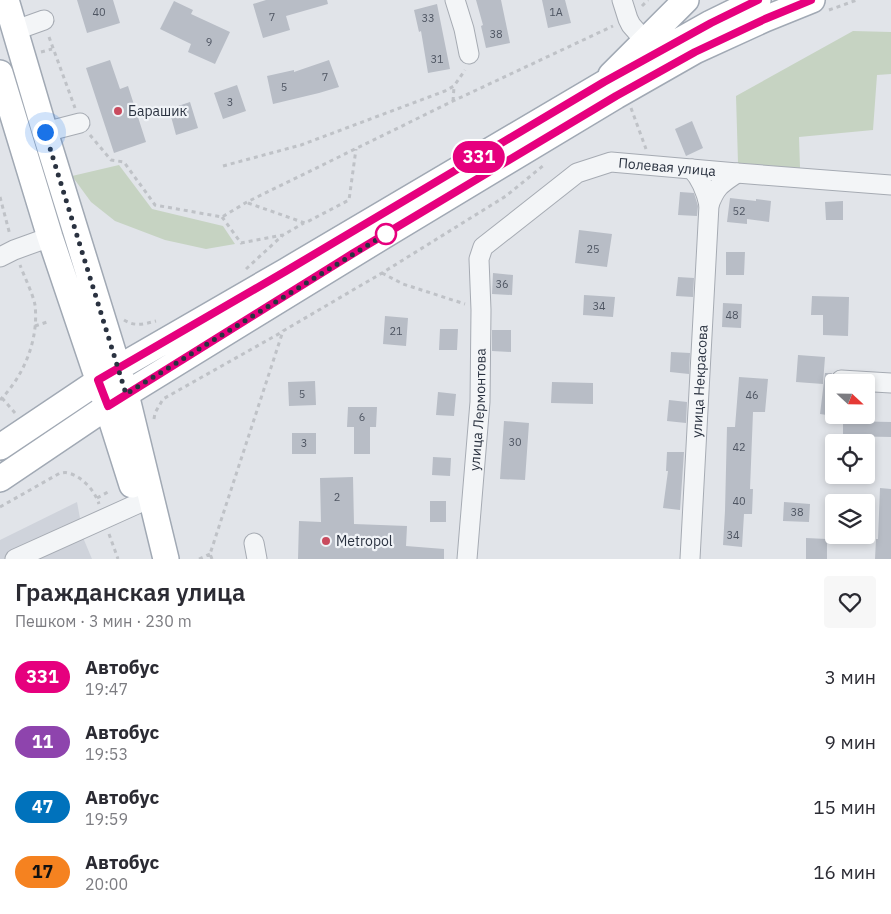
<!DOCTYPE html>
<html lang="ru">
<head>
<meta charset="utf-8">
<style>
	body { margin:0; font-family:"IBM Plex Sans",sans-serif; background:#f7f7f7; color:#2b2b33; height:100vh; display:flex; flex-direction:column; font-size:19px; white-space:nowrap }
	* { box-sizing:border-box; margin:0 }
	p { font-size:16px; color:#7c7c81 }
	.icon { flex:none; width:28px; height:28px; fill:none; stroke:currentColor; stroke-width:2; stroke-linecap:round; stroke-linejoin:round }
	.map { position:relative; height:559px; overflow:hidden }
	.sheet { display:flex; flex-direction:column; background:#fff; flex:1 }
	.sheet>* { flex:none }
	.badge { padding:0 10px; border-radius:16px; font-size:18px; line-height:32px }
	.needle { width:32px; rotate:112deg }
	.fabs { position:absolute; left:825px; top:374px; display:grid; gap:10px }
	.fabs a { display:grid; place-items:center; width:50px; height:50px; border-radius:5px; background:#fff; box-shadow:0 2px 8px #0003; font-size:25px }
	.you { position:absolute; width:25px; height:25px; margin:-12px; border:4px solid #fff; border-radius:50%; background:#1a73e8; box-shadow:0 0 0 8px #1a73e833 }
	.map>.badge { position:absolute; translate:-50% -50%; box-shadow:0 0 0 2px #fff }
	.round { display:grid; place-items:center; flex:none; width:52px; height:52px; border-radius:5px; background:#f7f7f7 }
	.head { display:flex; align-items:center; justify-content:space-between; height:85px; padding:0 15px }
	h1 { font-size:24px; font-weight:600; line-height:38px }
	ul { padding:0; list-style:none }
	li { display:flex; align-items:center; gap:15px; height:65px; padding:0 15px }
	li div { flex:1 }
	li b { display:block; font-size:19px }
	li em { font-style:normal }
	li .badge { min-width:55px; font-weight:700; text-align:center }
	.map>svg:first-child { display:block }
	.built { fill:#cfd3db }
	.green { fill:#c6d3c2 }
	.building { fill:#b8bdc6 }
	.lines { fill:none; stroke-linecap:round; stroke-linejoin:round }
	.minor-casing { stroke:#a6abb3; stroke-width:21 }
	.major-casing { stroke:#a1a9b4; stroke-width:28 }
	.path { stroke:#bfc2c7; stroke-width:3; stroke-dasharray:4 4; stroke-linecap:butt }
	.minor { stroke:#f3f5f7; stroke-width:19 }
	.major { stroke:#fff; stroke-width:25 }
	.line-casing { stroke:#fff; stroke-width:11 }
	.line { stroke:#e6007e; stroke-width:8 }
	.walk { stroke:#2a3240; stroke-width:5; stroke-dasharray:0 9 }
	.poi-dot { fill:#c94b5e; stroke:#f0f3f7; stroke-width:2 }
	.stop-dot { fill:#fff; stroke:#e6007e; stroke-width:2.5 }
	.labels { text-anchor:middle; dominant-baseline:central; stroke-width:4.5; stroke-linejoin:round; paint-order:stroke }
	.number-label { font-size:11px; fill:#4e5562 }
	.poi-label { font-size:14px; fill:#2a3240; stroke:#f0f3f7; text-anchor:start }
	.street-label { font-size:14px; fill:#2a3240; stroke:#f0f3f7 }
</style>
</head>
<body>
<div class="map">
<svg width="891" height="559" viewBox="0 0 891 559">
	<rect width="100%" height="100%" fill="#e1e4e9"/>
	<!-- built -->
	<path class="built" d="M77,502l7,38 8,19h-92v-19z"/>
	<!-- green -->
	<path class="green" d="M853,31l38,1v42l-14,1 -4,55 -74,7 1,31 -62,-5 -2,-67z
		M119,165l33,44 71,17 12,18 -29,5 -41,-9 -50,-19 -24,-19 -19,-26z"/>
	<!-- building -->
	<path class="building" d="M77,0h36l7,23 -33,10z
		M266,0h61l1,4 -42,12 4,14 -27,8 -10,-34z
		M476,0h25l9,43 -24,5 -5,-22 2,-1z
		M542,0h23l6,23 -23,5z
		M174,1l19,9 -2,4 39,18 -15,32 -27,-12 3,-8 -31,-15z
		M437,4l13,65 -22,4 -7,-42 -2,1 -5,-22z
		M110,60l10,29 8,-3 18,56 -32,11 -28,-85z
		M329,60l10,27 -20,6 -46,11 -6,-28 27,-6v2z
		M237,85l9,26 -23,8 -9,-26z
		M190,102l8,26 -22,7 -7,-26z
		M692,121l11,27 -17,8 -11,-27z
		M680,192l14,1 4,13 -1,10 -19,-1z
		M730,198l26,3v-2l15,2 -2,21 -22,-3v5l-20,-2z
		M843,201v19h-17l-1,-18z
		M579,230l33,4 -5,33 -32,-4z
		M726,252h19l-1,23h-18z
		M493,273l20,2 -1,20 -20,-1z
		M678,277l16,1 -1,19 -17,-1z
		M584,295l31,2 -2,20 -30,-2z
		M812,296l37,1 -1,39 -25,-1v-20h-12z
		M723,303l19,1 -1,24 -19,-1z
		M385,316l23,2 -2,28 -23,-2z
		M440,329h18l-1,21h-18z
		M492,330h19v22l-19,-1z
		M671,352l19,1 -1,21 -19,-2z
		M798,355l27,2 -2,27 -27,-2z
		M825,373h7l-2,7 1,5 3,3v28l-14,-2z
		M739,377l29,2 -3,33h-12l-3,77h3l-1,25h-8l-2,33 -19,-2 2,-34 2,-84h8z
		M315,381l1,24 -27,1 -1,-24z
		M552,382l41,1v21l-42,-1z
		M438,392l18,2 -2,22 -18,-1z
		M669,400l18,2 -1,21 -19,-2z
		M348,407h29l-1,20h-6v27h-16v-27h-7z
		M504,421l25,2 -4,57 -25,-1z
		M843,421l48,1v15l-48,-1z
		M292,433h24v21h-24z
		M667,452h17l-4,58 -17,-2 5,-37h-2z
		M433,457l18,1 -1,18 -18,-1z
		M353,477l1,47 53,2 -1,20 38,3v10h-146l1,-38 22,1 -1,-44z
		M880,488l11,1v70h-16l1,-20h2z
		M430,501h16v21h-16z
		M784,502l26,2 -1,18 -26,-1z
		M806,538l21,1v20h-21z"/>
	<g class="lines">
		<!-- minor casing -->
		<g class="minor-casing">
			<g id="minor">
				<path d="M455,0l9,29 5,25"/>
				<path d="M622,0l6,19 3,6 14,16"/>
				<path d="M16,30l28,-10"/>
				<path d="M45,132l35,-9"/>
				<path d="M692,169c10,11 14,22 17,36 7,-19 12,-21 28,-32"/>
				<path d="M0,257l14,-7 36,-13"/>
				<path d="M841,380l50,3"/>
				<path d="M254,543l3,16"/>
				<path d="M15,559l122,-55"/>
				<path id="s1" d="M467,559l13,-157 1,-92 -2,-51 4,-12 94,-74 34,-11 126,11 154,12"/>
				<path id="s2" d="M690,559l19,-354"/>
			</g>
		</g>
		<!-- major casing -->
		<g class="major-casing">
			<path id="major" d="M6,0l39,132 81,262 40,165
				M663,50l48,-27 47,-23
				M0,73l50,164 57,169 25,79
				M611,75l75,-75
				M0,447l118,-79 168,-97 344,-203
				M0,479l126,-85 259,-159 231,-139 79,-45 70,-32 47,-19"/>
		</g>
		<!-- path -->
		<path class="path" d="M642,6l6,-6
			M829,10l28,-10
			M49,37l26,71
			M41,52l11,-3
			M453,101l1,-14
			M631,108l15,41
			M90,135l21,25 13,2 31,43 67,12 25,-15 206,-101 160,-75
			M223,166l78,-21 144,-54 9,-5 11,-16
			M0,197l10,38
			M248,203l57,20 44,-23 7,-51
			M222,217l19,26 42,-8 21,-12
			M246,269l37,-34
			M382,273l21,11 62,20
			M124,320c11,7 20,4 32,1
			M35,326l12,-4
			M2,398l13,15
			M0,400c24,-24 39,-61 35,-95 -2,-11 -11,-29 -15,-40
			M154,419l1,-6 8,-14 119,-67
			M97,498l11,-6
			M0,507l60,-34c3,0 5,-1 8,0 14,3 27,18 31,31
			M109,534l9,25
			M199,559l11,-5
			M212,559l-2,-5 73,-223 99,-58 124,-77 38,-31"/>
		<!-- minor -->
		<use href="#minor" class="minor"/>
		<!-- major -->
		<use href="#major" class="major"/>
	</g>
	<g class="lines">
		<!-- line casing -->
		<g class="line-casing">
			<path id="line" d="M758,0l-47,23 -107,59 -318,189 -188,109 10,26 244,-152 264,-158 79,-44 70,-33 46,-19"/>
		</g>
		<!-- line -->
		<use href="#line" class="line"/>
		<!-- walk -->
		<path class="walk" d="M45,132l81,262 260,-160"/>
	</g>
	<!-- markers -->
	<g class="poi-dot">
		<circle cx="118" cy="111" r="5"/>
		<circle cx="326" cy="541" r="5"/>
	</g>
	<circle class="stop-dot" cx="386" cy="234" r="10"/>
	<g class="labels">
		<!-- number labels -->
		<g class="number-label">
			<text x="99" y="12">40</text>
			<text x="556" y="12">1А</text>
			<text x="272" y="17">7</text>
			<text x="428" y="18">33</text>
			<text x="496" y="34">38</text>
			<text x="209" y="42">9</text>
			<text x="437" y="59">31</text>
			<text x="325" y="77">7</text>
			<text x="284" y="87">5</text>
			<text x="230" y="102">3</text>
			<text x="739" y="211">52</text>
			<text x="593" y="249">25</text>
			<text x="502" y="284">36</text>
			<text x="599" y="306">34</text>
			<text x="732" y="315">48</text>
			<text x="396" y="331">21</text>
			<text x="302" y="394">5</text>
			<text x="752" y="395">46</text>
			<text x="362" y="417">6</text>
			<text x="515" y="442">30</text>
			<text x="304" y="443">3</text>
			<text x="739" y="447">42</text>
			<text x="337" y="497">2</text>
			<text x="739" y="501">40</text>
			<text x="797" y="512">38</text>
			<text x="733" y="535">34</text>
		</g>
		<!-- poi labels -->
		<g class="poi-label">
			<text x="128" y="111">Барашик</text>
			<text x="336" y="541">Metropol</text>
		</g>
		<!-- street labels -->
		<g class="street-label">
			<text stroke="none"><textPath href="#s1" startOffset="525">Полевая улица</textPath></text>
			<text stroke="none"><textPath href="#s2" startOffset="178">улица Некрасова</textPath></text>
			<text stroke="none"><textPath href="#s1" startOffset="150">улица Лермонтова</textPath></text>
		</g>
	</g>
</svg>
<div class="fabs">
<a><svg class="needle" viewBox="-14 -14 28 28"><path d="M0-13l5 13h-10z" fill="#e53935"/><path d="M0 13l5-13h-10z" fill="#7c7c81"/></svg></a>
<a><svg class="icon" aria-label="locate" viewBox="0 0 24 24"><circle cx="12" cy="12" r="6"/><path d="M12 2v4M12 18v4M2 12h4M18 12h4"/></svg></a>
<a><svg class="icon" aria-label="layers" viewBox="0 0 24 24"><path d="M12 4l9 5-9 5-9-5zM3 14l9 5 9-5"/></svg></a>
</div>
<div class="you" style="left:45px;top:132px"></div>
<b class="badge" style="left:479px;top:157px;background:#e6007e;color:#fff">331</b>
</div>
<section class="sheet">
<div class="head"><div><h1>Гражданская улица</h1><p>Пешком · 3 мин · 230 m</p></div><a class="round"><svg class="icon" aria-label="heart" viewBox="0 0 24 24"><path d="M12 20l-8-8c-3-5 5-10 8-4 3-6 11-1 8 4z"/></svg></a></div>
<ul>
<li><span class="badge" style="background:#e6007e;color:#fff">331</span><div><b>Автобус</b><p>19:47</p></div><em>3 мин</em></li>
<li><span class="badge" style="background:#8e44ad;color:#fff">11</span><div><b>Автобус</b><p>19:53</p></div><em>9 мин</em></li>
<li><span class="badge" style="background:#0072bc;color:#fff">47</span><div><b>Автобус</b><p>19:59</p></div><em>15 мин</em></li>
<li><span class="badge" style="background:#f58220;color:#111">17</span><div><b>Автобус</b><p>20:00</p></div><em>16 мин</em></li>
</ul>
</section>
</body>
</html>
